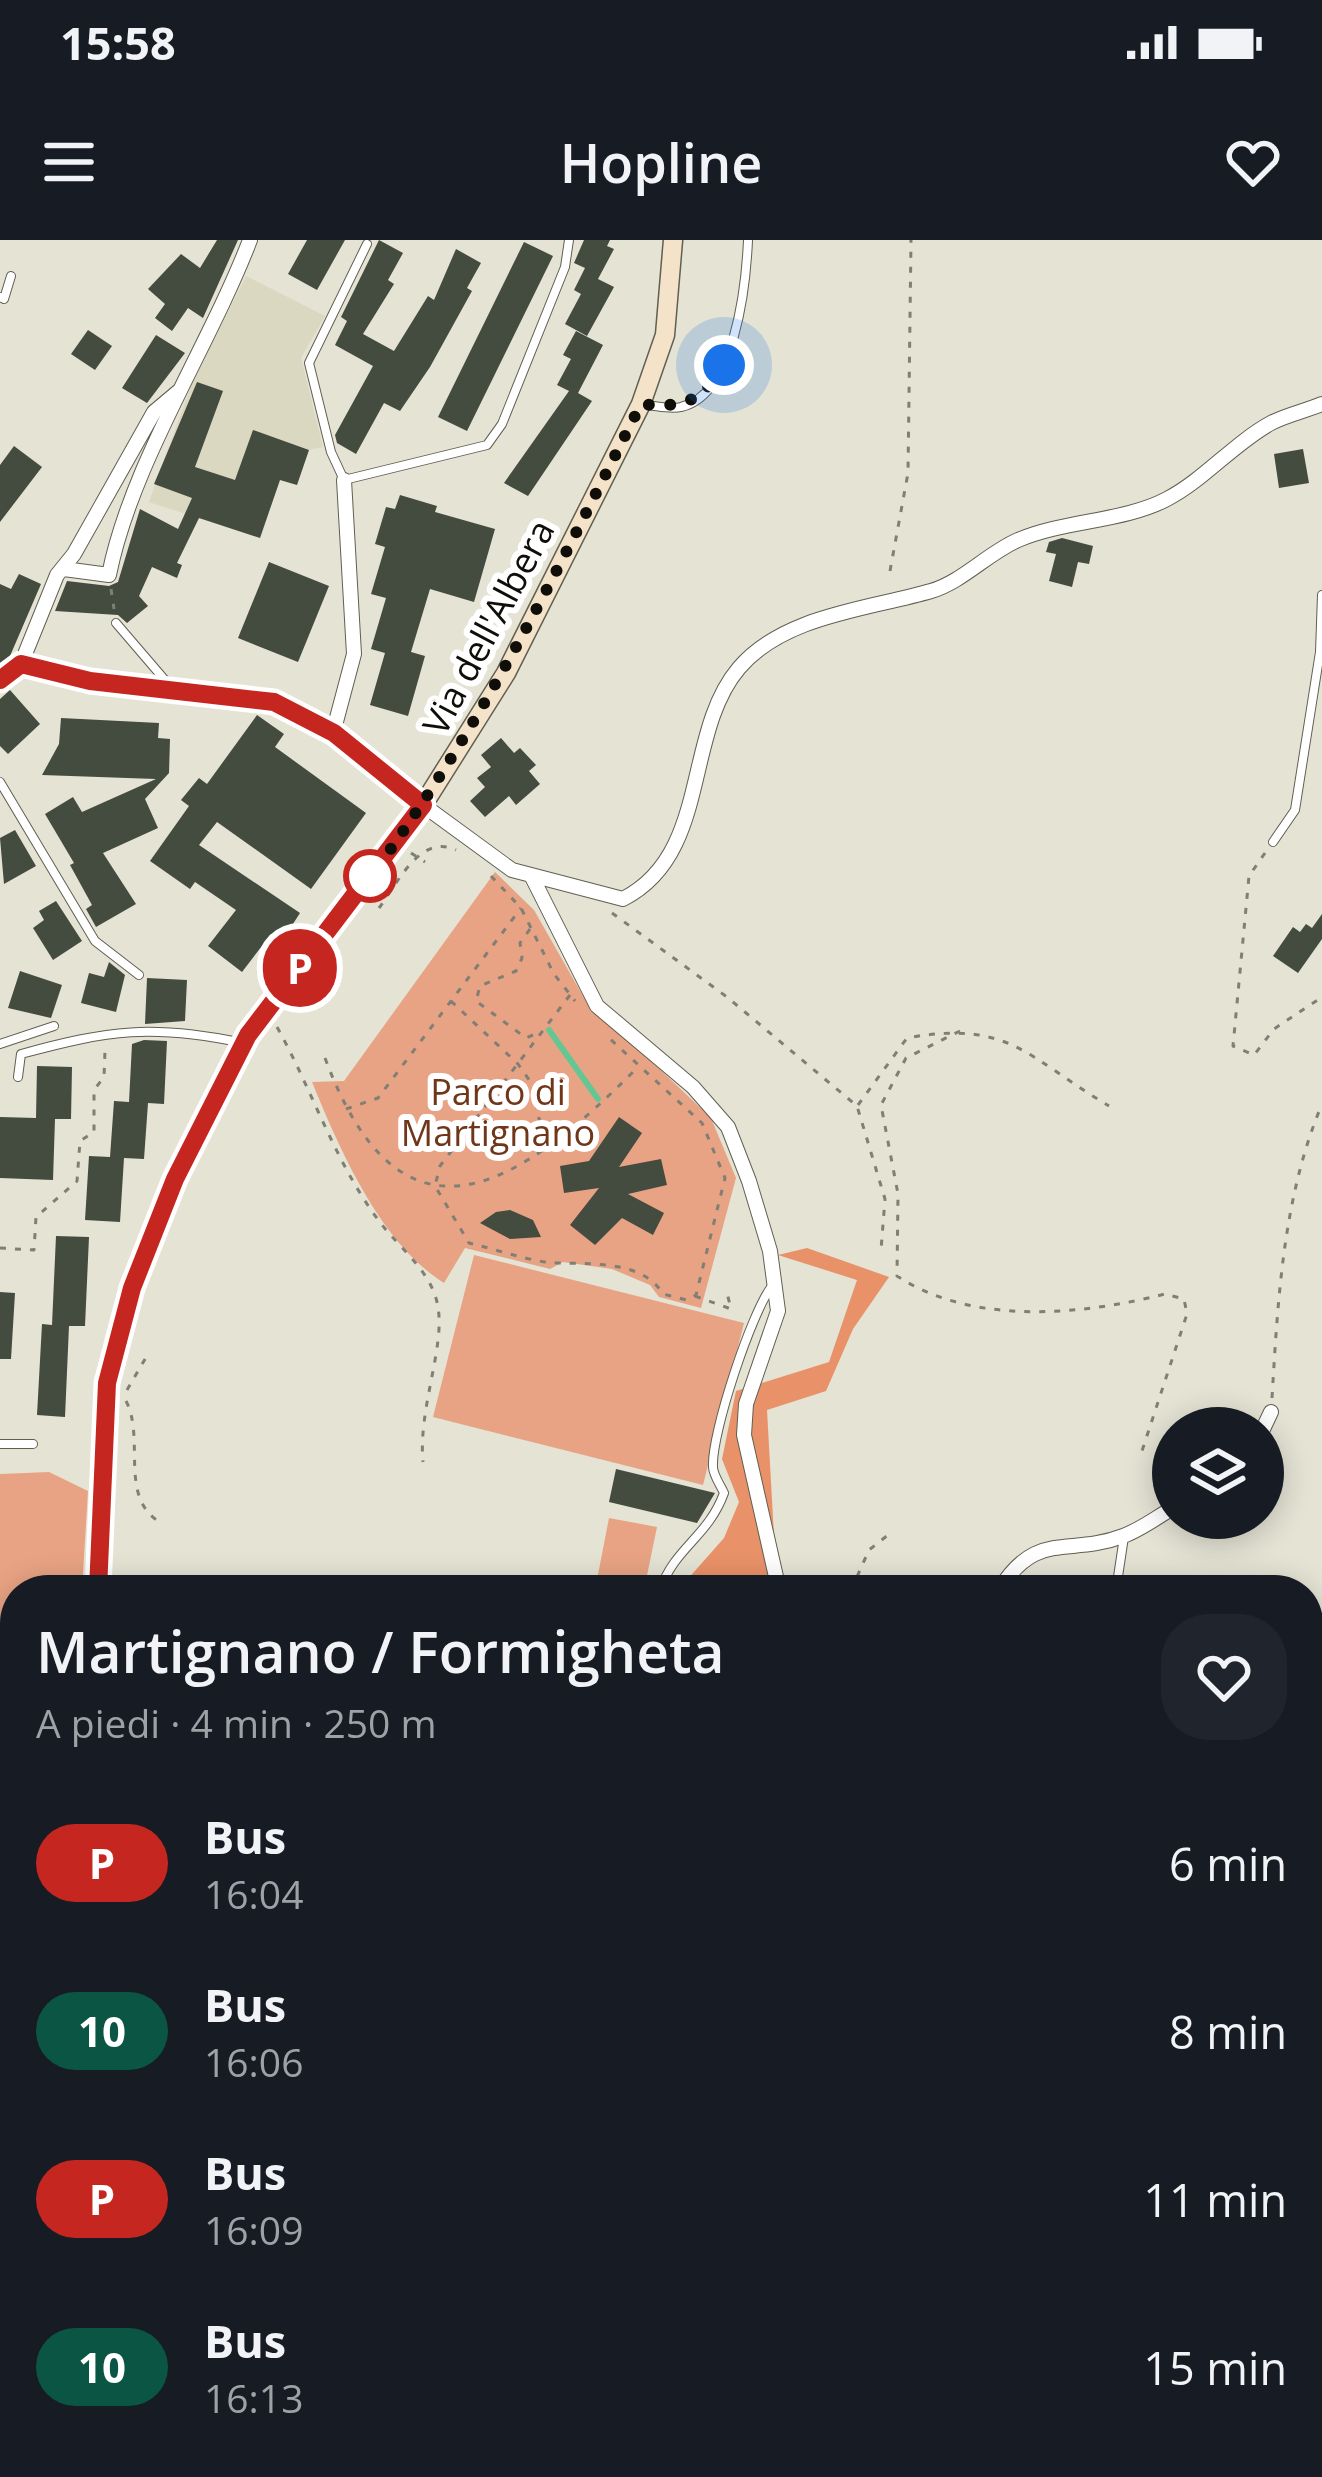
<!DOCTYPE html>
<html lang="it">
<head>
<meta charset="utf-8">
<style>
	body { margin:0; font-family:"Open Sans",sans-serif; background:#20242c; color:#f1f3f6; height:100vh; display:flex; flex-direction:column; font-size:45px; white-space:nowrap }
	* { box-sizing:border-box; margin:0 }
	p { font-size:39px; color:#9ea1a6 }
	.icon { flex:none; width:66px; height:66px; fill:none; stroke:currentColor; stroke-width:2; stroke-linecap:round; stroke-linejoin:round }
	.map { position:relative; flex:1; overflow:hidden }
	.panel { position:absolute; left:0px; top:1335px; width:1323px; height:903px; display:flex; flex-direction:column; background:#171b24; border-radius:48px 48px 0 0; box-shadow:0 6px 30px #0003 }
	.panel>* { flex:none }
	.badge { padding:0 24px; border-radius:39px; font-size:42px; line-height:78px }
	.controls { position:absolute; left:1152px; top:1167px; display:grid; gap:24px }
	.controls a { display:grid; place-items:center; width:132px; height:132px; border-radius:50%; background:#171b24; box-shadow:0 6px 30px #0003; font-size:60px }
	.you { position:absolute; width:60px; height:60px; margin:-30px; border:9px solid #fff; border-radius:50%; background:#1a73e8; box-shadow:0 0 0 18px #1a73e833 }
	.map>.badge { position:absolute; translate:-50% -50%; box-shadow:0 0 0 6px #fff }
	.round { display:grid; place-items:center; flex:none; width:126px; height:126px; border-radius:48px; background:#20242c }
	.summary { display:flex; align-items:center; justify-content:space-between; height:204px; padding:0 36px }
	h1 { font-size:57px; font-weight:600; line-height:90px }
	ul { padding:0; list-style:none }
	li { display:flex; align-items:center; gap:36px; height:168px; padding:0 36px }
	li div { flex:1 }
	li b { display:block; font-size:45px }
	li em { font-style:normal }
	li .badge { min-width:132px; font-weight:700; text-align:center }
	.status { display:flex; justify-content:space-between; align-items:center; height:84px; padding:0 60px; background:#171b24; direction:ltr }
	.status svg { height:33px; fill:currentColor }
	header { display:flex; justify-content:space-between; align-items:center; height:156px; padding:0 36px; background:#171b24; font-size:54px; font-weight:600 }
	.map>svg:first-child { display:block }
	.built { fill:#dad8c1 }
	.green { fill:#e8a384 }
	.forest { fill:#e99168 }
	.lines { fill:none; stroke-linecap:round; stroke-linejoin:round }
	.stream { stroke:#64c793; stroke-width:6 }
	.building { fill:#444b3f }
	.lane-casing { stroke:#605f52; stroke-width:10 }
	.street-casing { stroke:#605f52; stroke-width:16 }
	.secondary-casing { stroke:#605f52; stroke-width:21 }
	.path { stroke:#807f75; stroke-width:3; stroke-dasharray:6 9; stroke-linecap:butt }
	.lane { stroke:#fff; stroke-width:8 }
	.street { stroke:#fff; stroke-width:14 }
	.secondary { stroke:#f5e3c9; stroke-width:18 }
	.line-casing { stroke:#fff; stroke-width:27 }
	.line { stroke:#c52720; stroke-width:18 }
	.walk { stroke:#0f0e09; stroke-width:12; stroke-dasharray:0 21.6 }
	.stop-dot { fill:#fff; stroke:#c52720; stroke-width:6 }
	.labels { text-anchor:middle; dominant-baseline:central; stroke-width:12; stroke-linejoin:round; paint-order:stroke }
	.street-label { font-size:36px; fill:#0f0e09; stroke:#fff }
	.park-label { font-size:36px; fill:#6f3619; stroke:#fff }
</style>
</head>
<body>
<div class="status"><b>15:58</b><svg viewBox="0 0 49 12"><path d="M0 12V9h3v3zM5 12V6h3v6zM10 12V3h3v9zM15 12V0h3v12zM26 1h20v11H26zM47 4h2v5h-2z"/></svg></div>
<header><svg class="icon" aria-label="menu" viewBox="0 0 24 24"><path d="M4 6h16M4 12h16M4 18h16"/></svg>Hopline<svg class="icon" aria-label="heart" viewBox="0 0 24 24"><path d="M12 20l-8-8c-3-5 5-10 8-4 3-6 11-1 8 4z"/></svg></header>
<div class="map">
<svg width="1322" height="2237" viewBox="0 0 1322 2237">
	<rect width="100%" height="100%" fill="#e4e3d4"/>
	<!-- built -->
	<path class="built" d="M246,36l79,40 -24,42 22,89 -14,3 -12,35 -17,-5 -20,58 -111,-36 44,-122z"/>
	<!-- green -->
	<path class="green" d="M495,632l39,38 49,86 128,122 25,60 -35,130 -42,-11 -9,-12 -38,-16 -49,-7 -13,7 -85,-21 -21,35c-64,-40 -104,-133 -132,-201l32,-1z
		M474,1015l270,68 -41,162 -270,-68z
		M49,1232l39,19 -6,99h-67v185l-15,-17v-284z
		M609,1278l48,9 -13,63h-49z"/>
	<!-- forest -->
	<path class="forest" d="M807,1008l82,29 -36,52 -27,62 -59,19 10,180h-99l46,-52 15,-36 -17,-43 14,-68 93,-29 28,-82 -79,-25z
		M1322,1518v119l-14,-9v-101z
		M0,1564l15,16v200l-8,-11 -7,1z"/>
	<g class="lines">
		<!-- stream -->
		<path class="stream" d="M549,790l49,69"/>
	</g>
	<!-- building -->
	<path class="building" d="M217,0h21l-35,78 -15,-10 -16,23 -17,-13 10,-14 -17,-15 33,-35 19,14z
		M307,0h38l-28,50 -29,-16z
		M379,0l24,13 -15,27 6,4 -31,50 31,17 34,-55 6,4 22,-51 25,14 -14,25 5,3 -42,76 -30,44 -16,-8 -28,51 -19,-11 -2,-8 38,-69 -38,-21 12,-24 -6,-4z
		M584,0h26l-3,6 7,3 -16,30 16,8 -27,49 -22,-12 16,-30 -7,-4 11,-22 -11,-5z
		M524,2l29,14 -86,175 -29,-14z
		M88,90l24,16 -17,24 -24,-16z
		M576,91l27,14 -25,48 14,8 -64,95 -24,-13 65,-92 -12,-6 14,-26 -8,-4z
		M156,95l29,18 -38,50 -25,-15z
		M197,142l26,9 -28,76 40,13 18,-50 56,20 -12,35 -17,-5 -20,58 -61,-20 -22,45 5,2 -5,13 -25,-11 -13,29 9,10 -21,17 -9,-8 -63,-4 12,-30 42,5 9,-4 22,-73 38,20 14,-31 -38,-14z
		M14,206l28,21 -42,55v-57z
		M1303,209l6,34 -30,5 -5,-34z
		M400,255l37,11 -2,6 60,17 -21,73 -44,-13 -19,63 14,4 -17,60 -38,-11 15,-52 -14,-4 15,-51 -15,-4 14,-47 -10,-3 11,-37 9,2z
		M1062,298l31,8 -4,18 -11,-2 -6,25 -23,-6 7,-27 -10,-2 3,-10z
		M269,322l60,24 -31,76 -60,-24z
		M19,334l22,10 -31,72 -10,7v-79l11,5z
		M10,450l30,34 -32,30 -8,-8v-47z
		M257,475l27,19 -9,13 91,66 -55,76 -94,-67 -18,23 101,68 -18,28 -11,-7 -29,38 -34,-26 28,-36 -41,-28 -5,7 -40,-28 39,-55 -8,-6 18,-22 8,6z
		M61,478l98,5 -1,15 12,1 -1,34 -24,26 13,29 -55,25 33,51 -40,23 -10,-18 6,-4 -22,-40 4,-2 -29,-49 28,-17 9,15 74,-33 -114,-4 17,-31z
		M501,498l13,15 6,-5 16,17 -7,6 11,13 -24,21 -7,-9 -24,21 -15,-16 15,-14 -8,-9 14,-11 -10,-12z
		M15,590l21,36 -32,18 -4,-46z
		M56,661l26,40 -29,19 -20,-32 11,-8 -5,-9z
		M1322,674v25l-24,34 -25,-17 20,-29 7,5 6,-8 6,4z
		M109,722l16,13 -9,37 -35,-9 8,-30 15,4z
		M20,731l42,14 -11,33 -43,-10z
		M147,738l40,2 -2,41 -40,3z
		M144,800l23,1 -3,63 -16,-1 -4,56 -20,-1 -4,64 -35,-2 4,-64 21,1 4,-56 15,1 3,-58z
		M37,826l35,1 -1,52h-16l-2,61 -53,-2v-61l36,1z
		M619,877l23,16 -23,34 42,-8 6,26 -39,9 36,19 -11,22 -31,-17 -27,27 -25,-20 29,-37 -35,5 -4,-27 29,-5z
		M510,970l23,10 8,17 -31,2 -30,-16 16,-11z
		M56,996l33,1 -4,89h-16l-4,91 -28,-2 5,-91 10,1z
		M0,1052l15,1 -4,66h-11z
		M616,1229l99,24 -18,30 -88,-21z"/>
	<g class="lines">
		<!-- lane casing -->
		<g class="lane-casing">
			<path id="lane" d="M367,4l-58,119 22,89 13,28 143,-35 15,-21 63,-157 4,-27
				M0,57l4,2 7,-23
				M643,165c11,0 27,5 38,2 54,-12 65,-122 67,-167
				M116,383l54,63
				M0,542l95,159 44,34
				M1273,602l22,-32 25,-158 2,-57
				M0,804l54,-18
				M18,837l3,-23c88,-24 131,-30 222,-11
				M0,1204h33
				M660,1350c15,-43 48,-53 64,-97 -3,-7 -11,-18 -11,-26 -2,-33 39,-156 59,-181
				M1116,1350l8,-53"/>
		</g>
		<!-- street casing -->
		<g class="street-casing">
			<path id="street" d="M64,329l45,6c22,-111 100,-228 141,-335
				M21,424l36,-89 17,-21 80,-142 25,-21
				M333,493l21,-79 -10,-174
				M423,565l89,65 111,29c88,-45 60,-165 116,-231 45,-53 131,-59 192,-77 31,-9 57,-38 87,-51 47,-20 105,-18 149,-41 38,-20 66,-55 104,-76 15,-8 34,-12 51,-19
				M532,637l65,129 96,81 35,40 21,54 21,70 8,60 -32,93 -2,31 35,155
				M1263,1189l8,-17
				M999,1350c38,-61 69,-33 124,-54 17,-6 34,-19 50,-28
				M0,1541l15,17
				M1016,2223l2,14
				M955,2237l3,-14"/>
		</g>
		<!-- secondary casing -->
		<g class="secondary-casing">
			<path id="secondary" d="M0,440l21,-16 69,17 184,21 59,31 90,72
				M98,1350l10,-207 24,-94 43,-110 73,-144 175,-230 83,-132 135,-269 24,-69 8,-95
				M230,2223l3,14"/>
		</g>
		<!-- path -->
		<path class="path" d="M890,331l18,-98 3,-233
			M111,349l3,20
			M411,613l14,9
			M1265,613l-16,23 -16,170 21,9 20,-26 48,-32
			M491,636l30,32 33,66 21,27
			M379,668c19,-25 41,-75 77,-58
			M612,673l115,84 130,109 28,93 -4,51
			M530,689l-10,14 2,15 -6,13 -36,15 -4,15 50,37 14,-6
			M330,748l-8,-8 16,-18
			M570,755l-130,171 -5,20 34,57c25,6 51,15 76,19 35,4 95,-6 118,32l24,6 9,-5 29,-117 -23,-55 -92,-84
			M451,761l67,63 14,20 13,64
			M277,787c37,66 61,145 110,204 20,23 46,45 51,76 7,41 -20,102 -15,155
			M960,791l-54,27 -25,47 17,89 -1,82c76,50 185,39 268,18l19,5 3,15 -47,143
			M325,818c77,207 195,128 312,10
			M858,865l49,-67c102,-19 121,20 202,68
			M346,869l32,-11 143,-190
			M0,1008l34,2 2,-33 41,-36 3,-40 14,-9v-42l10,-13 1,-26
			M695,1056l36,13 -4,-16
			M127,1150l21,-36
			M1272,1158c6,-100 11,-201 50,-294
			M126,1161c20,38 -9,99 37,123
			M851,1350l18,-40 24,-19
			M0,1833l15,-1
			M0,2023l15,53
			M0,2167l15,-5
			M55,2223l11,14
			M569,2223v14
			M755,2223l2,14"/>
		<!-- lane -->
		<use href="#lane" class="lane"/>
		<!-- street -->
		<use href="#street" class="street"/>
		<!-- secondary -->
		<use href="#secondary" class="secondary"/>
	</g>
	<g class="lines">
		<!-- line casing -->
		<g class="line-casing">
			<path id="line" d="M0,440l21,-16 69,17 184,21 60,31 89,72 -175,230 -73,144 -43,109 -25,95 -9,207"/>
		</g>
		<!-- line -->
		<use href="#line" class="line"/>
		<!-- walk -->
		<path class="walk" d="M370,636l-2,4c115,-154 187,-306 273,-476 43,4 60,-2 83,-39"/>
	</g>
	<!-- markers -->
	<circle class="stop-dot" cx="370" cy="636" r="24"/>
	<g class="labels">
		<!-- street labels -->
		<g class="street-label">
			<text transform="translate(488 387) rotate(-62)">Via dell'Albera</text>
		</g>
		<!-- park labels -->
		<g class="park-label">
			<text x="498" y="851">Parco di<tspan x="498" dy="41">Martignano</tspan></text>
		</g>
	</g>
</svg>
<div class="controls">
<a><svg class="icon" aria-label="layers" viewBox="0 0 24 24"><path d="M12 4l9 5-9 5-9-5zM3 14l9 5 9-5"/></svg></a>
</div>
<div class="you" style="left:724px;top:125px"></div>
<b class="badge" style="left:300px;top:728px;background:#c52720;color:#fff">P</b>
<section class="panel">
<div class="summary"><div><h1>Martignano / Formigheta</h1><p>A piedi · 4 min · 250 m</p></div><a class="round"><svg class="icon" aria-label="heart" viewBox="0 0 24 24"><path d="M12 20l-8-8c-3-5 5-10 8-4 3-6 11-1 8 4z"/></svg></a></div>
<ul>
<li><span class="badge" style="background:#c52720;color:#fff">P</span><div><b>Bus</b><p>16:04</p></div><em>6 min</em></li>
<li><span class="badge" style="background:#0a5543;color:#fff">10</span><div><b>Bus</b><p>16:06</p></div><em>8 min</em></li>
<li><span class="badge" style="background:#c52720;color:#fff">P</span><div><b>Bus</b><p>16:09</p></div><em>11 min</em></li>
<li><span class="badge" style="background:#0a5543;color:#fff">10</span><div><b>Bus</b><p>16:13</p></div><em>15 min</em></li>
</ul>
</section>
</div>
</body>
</html>
